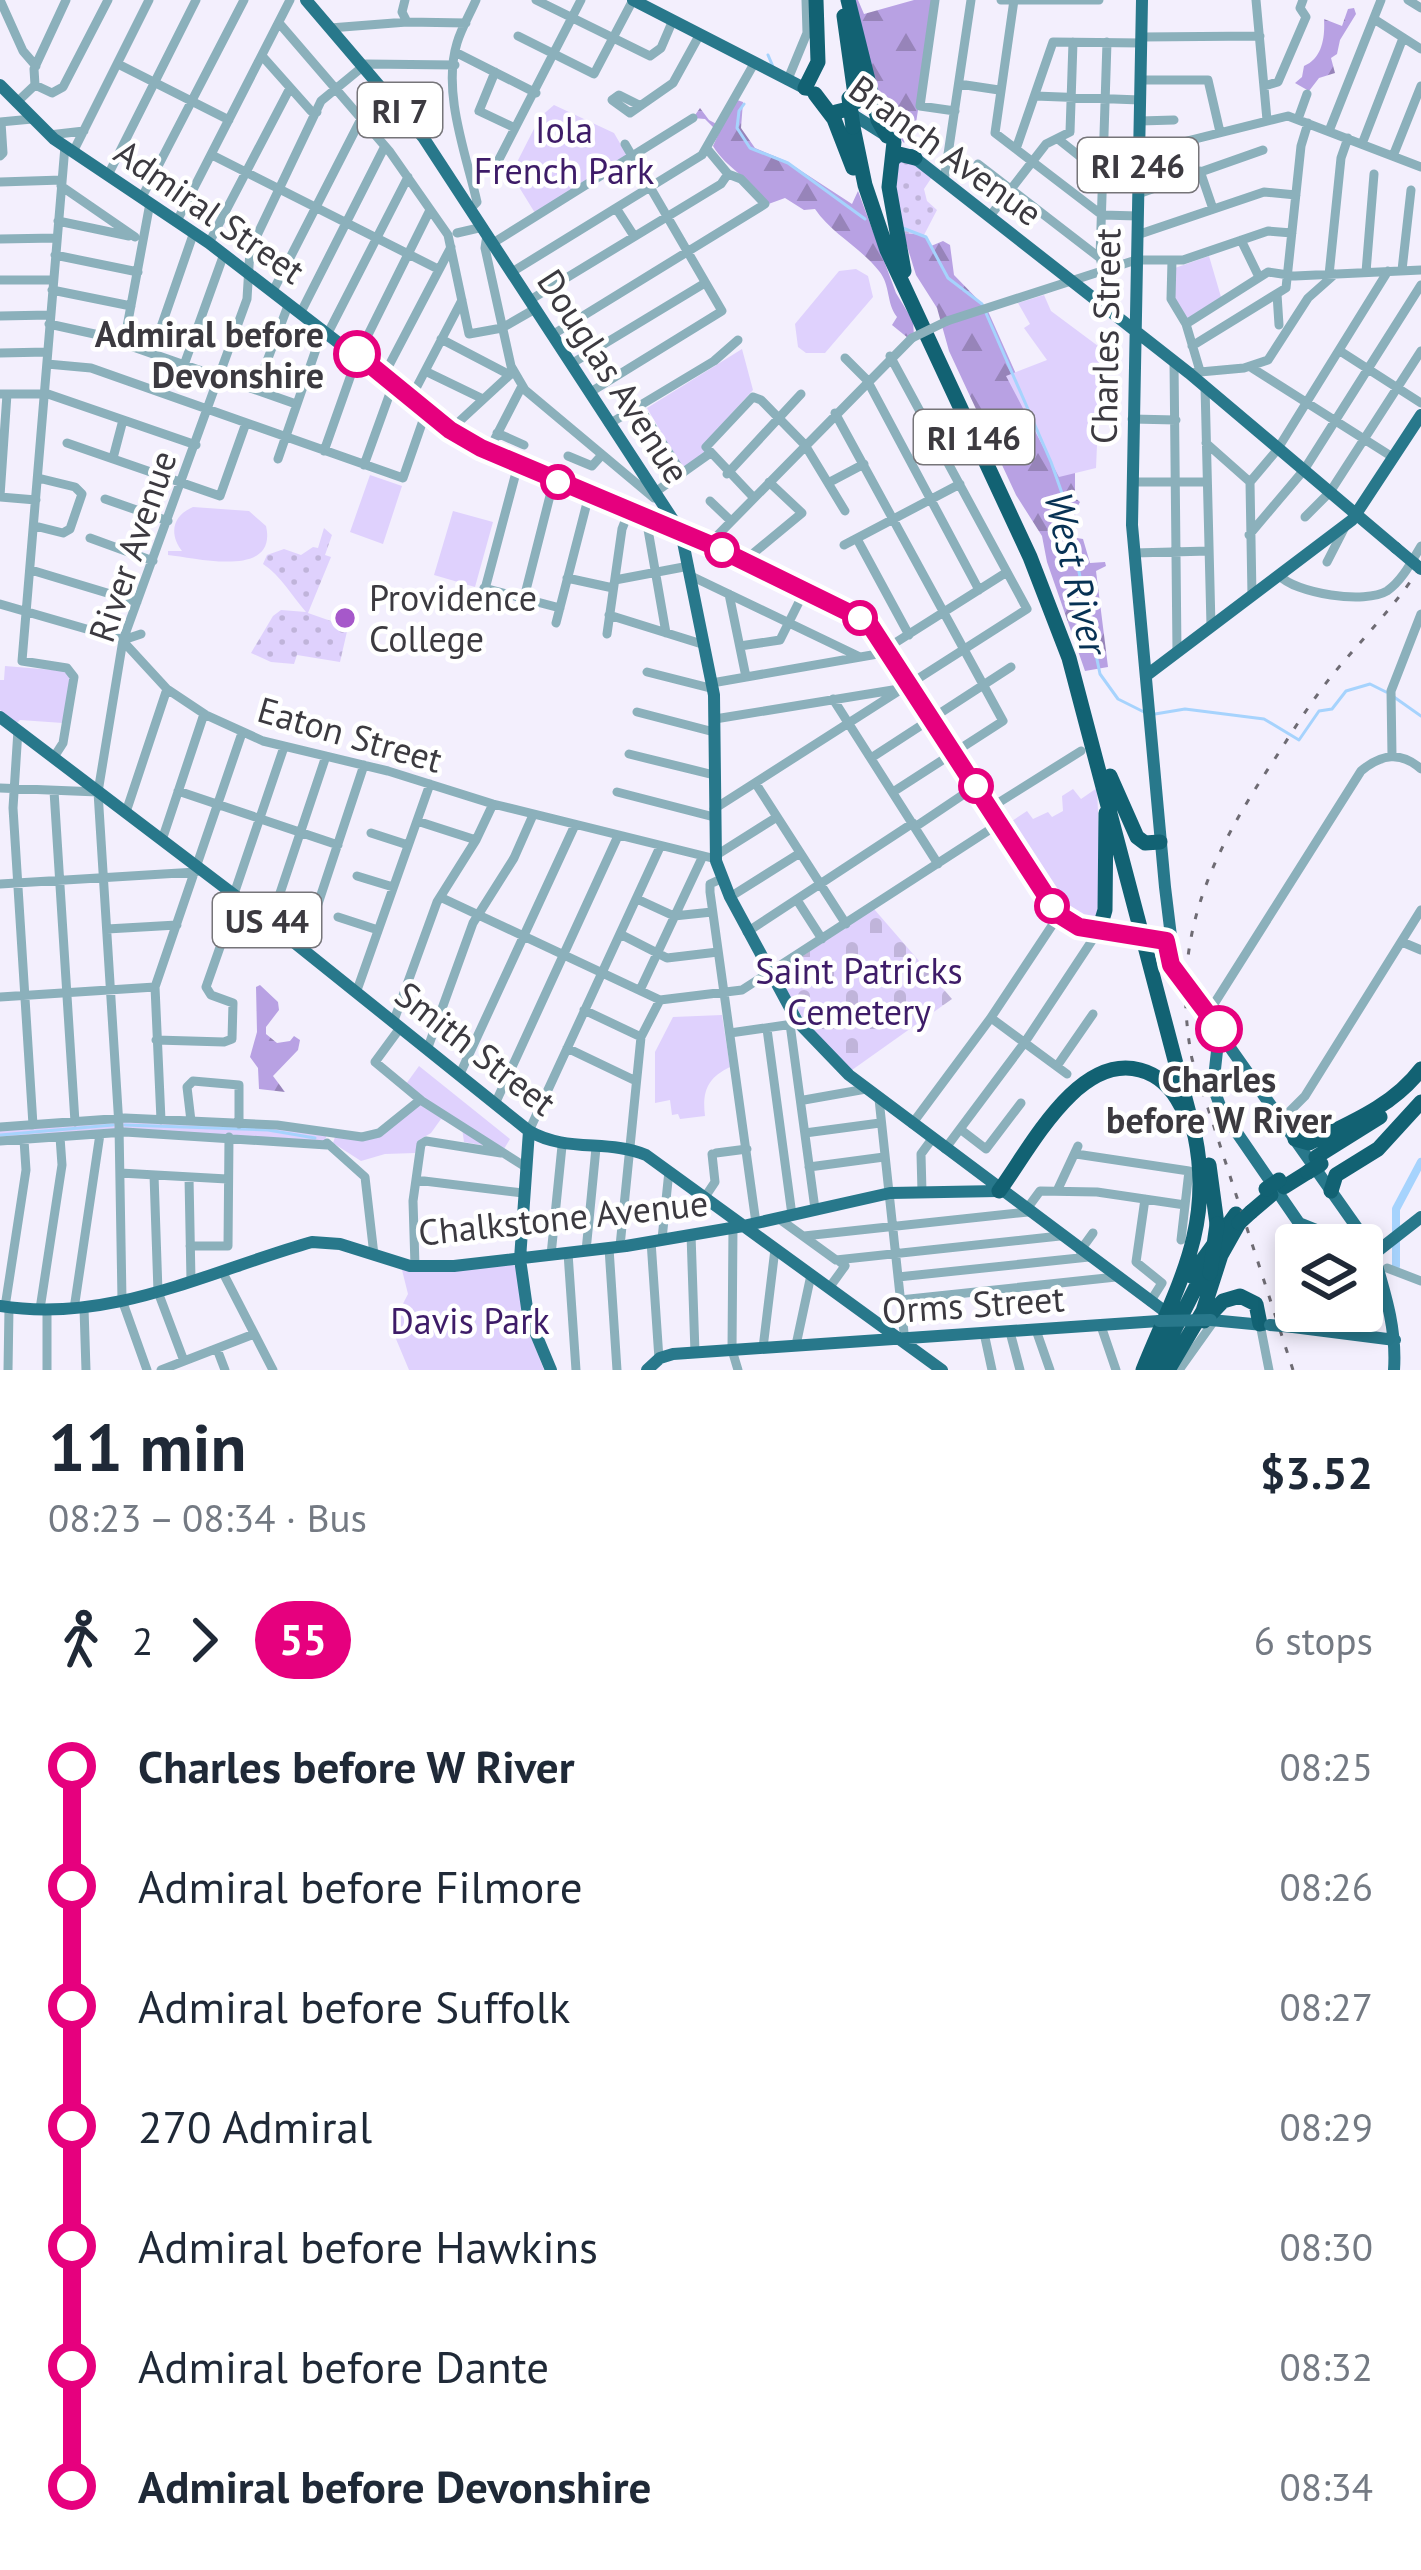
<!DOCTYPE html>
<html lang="en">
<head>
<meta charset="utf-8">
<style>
	body { margin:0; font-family:"PT Sans",sans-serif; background:#f2f2f3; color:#1f2937; height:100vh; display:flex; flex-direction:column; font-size:45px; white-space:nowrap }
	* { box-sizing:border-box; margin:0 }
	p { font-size:39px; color:#747a83 }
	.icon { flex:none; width:66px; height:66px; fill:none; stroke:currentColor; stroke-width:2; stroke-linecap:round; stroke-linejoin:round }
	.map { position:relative; height:1370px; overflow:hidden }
	.side { display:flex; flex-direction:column; background:#fff; flex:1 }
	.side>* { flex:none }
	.badge { padding:0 24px; border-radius:39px; font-size:42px; line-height:78px }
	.buttons { position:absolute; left:1275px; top:1224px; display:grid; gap:24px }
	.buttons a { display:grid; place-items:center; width:108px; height:108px; border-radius:12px; background:#fff; box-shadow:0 6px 18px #0003; font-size:60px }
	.map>.badge { position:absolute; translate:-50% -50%; box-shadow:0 0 0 6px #fff }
	.legs { display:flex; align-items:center; gap:18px; height:132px; padding:0 48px; font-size:39px }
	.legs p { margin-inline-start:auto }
	.overview { display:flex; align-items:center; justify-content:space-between; height:204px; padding:0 48px }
	h1 { font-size:66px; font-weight:600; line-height:90px }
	ul { padding:0 48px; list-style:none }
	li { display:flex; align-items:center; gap:42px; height:120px; font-size:45px }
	li i { display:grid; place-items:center; width:18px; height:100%; margin:0 15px; background:currentColor }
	li i::after { content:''; width:30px; height:30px; margin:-15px; border:9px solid; border-radius:50%; background:#fff }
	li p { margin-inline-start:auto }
	li:first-child i { background:linear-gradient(#0000 50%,currentColor 0) }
	li:last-child i { background:linear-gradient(currentColor 50%,#0000 0) }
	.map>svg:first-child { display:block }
	.grass { fill:url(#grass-dots) }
	.forest { fill:url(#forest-firs) }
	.cemetery { fill:url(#cemetery-stones) }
	.park { fill:#dfd1fd }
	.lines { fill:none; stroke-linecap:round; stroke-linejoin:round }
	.stream { stroke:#a6d3fd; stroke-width:3 }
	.river { stroke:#a6d3fd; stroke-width:8 }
	.minor { stroke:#8bb0bb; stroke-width:9 }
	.major { stroke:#28788b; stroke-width:12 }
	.highway { stroke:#126273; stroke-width:15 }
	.rail { stroke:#6e6b73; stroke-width:3; stroke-dasharray:6 12; stroke-linecap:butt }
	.minor-bridge { stroke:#8bb0bb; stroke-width:9 }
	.major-bridge { stroke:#28788b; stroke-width:12 }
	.highway-bridge { stroke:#126273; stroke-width:15 }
	.line-1-casing { stroke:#fff; stroke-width:27 }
	.line-1 { stroke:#e6007e; stroke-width:18 }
	.stop-1-dot { fill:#fff; stroke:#e6007e; stroke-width:6 }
	.poi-dot { fill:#a658ca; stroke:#fff; stroke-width:4.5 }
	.labels { text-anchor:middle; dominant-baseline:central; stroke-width:9; stroke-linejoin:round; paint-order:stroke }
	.shield { fill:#fff; stroke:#767579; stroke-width:3 }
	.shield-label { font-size:33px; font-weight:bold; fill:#3c3a40 }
	.park-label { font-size:36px; fill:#3e1c68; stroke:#fff }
	.street-label { font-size:36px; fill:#3c3a40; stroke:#fff }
	.stop-label { font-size:36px; font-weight:bold; fill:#3c3a40; stroke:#fff; text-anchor:end }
	.poi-label { font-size:36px; fill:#3c3a40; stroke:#fff; text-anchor:start }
	.water-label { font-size:39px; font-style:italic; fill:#073254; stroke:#fff }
</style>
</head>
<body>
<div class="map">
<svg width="1421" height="1370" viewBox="0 0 1421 1370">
	<defs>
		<pattern id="grass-dots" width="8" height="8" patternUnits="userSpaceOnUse" patternTransform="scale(3)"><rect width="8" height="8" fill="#dfd1fd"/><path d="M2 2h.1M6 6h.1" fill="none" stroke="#c0b4da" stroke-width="1.8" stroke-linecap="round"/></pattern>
		<pattern id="forest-firs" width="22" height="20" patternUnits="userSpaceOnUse" patternTransform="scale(3)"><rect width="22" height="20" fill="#b8a1e3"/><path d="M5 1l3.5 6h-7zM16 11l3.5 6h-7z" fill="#9784b9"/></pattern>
		<pattern id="cemetery-stones" width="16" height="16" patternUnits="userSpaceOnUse" patternTransform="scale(3)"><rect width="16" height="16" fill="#dfd1fd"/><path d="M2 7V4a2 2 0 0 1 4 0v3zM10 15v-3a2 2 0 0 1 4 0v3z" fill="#c0b4da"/></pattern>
	</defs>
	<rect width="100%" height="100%" fill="#f3effd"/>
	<!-- grass -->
	<path class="grass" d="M898,153l36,21 -10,15 3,12 10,9 -13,25 -23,-2 -7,-28z
		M324,528l8,7 -7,20 6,2 -23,56 40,14 -8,35 -43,-7 -3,9 -23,-2 -20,-9 22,-37 8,-6 25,2c-14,-16 -25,-36 -43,-48l4,-9 17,-6 17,6 12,-8 5,1z"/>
	<!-- forest -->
	<path class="forest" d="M851,0h7l6,14 50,-14h21l-19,123 -12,20 -22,-25z
		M1348,9l6,-1 2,6 -16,26 -3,14 -6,4 4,15 -16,5 -10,13 -14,-8 7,-6 2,-11c19,-8 21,-30 20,-47l18,7z
		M737,100l6,2 -2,26 14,20 31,13 66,43 6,-13 38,102 17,28 1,15 -6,2 -16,-13 5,-8c-11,-14 -6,-31 -18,-46 -19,-24 -47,-37 -64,-62l-11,1 -19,-12 -22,8 1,-7c-15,-22 -37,-30 -51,-53l6,-13 -14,-14 -12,-1 7,-10 9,12 13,7z
		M903,233l21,2 7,11 12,-5 7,4 4,30 33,34 29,65 59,97v27l5,4 -5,9 2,27 6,1 7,24 15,-1 1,4 -10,5 12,96 -23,4 -38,-109 -5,-26 -26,-41 -67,-144 -12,-43 -21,-33z
		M260,985l18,17 1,8 -13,17v7l11,9 13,-2 4,-5 6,4 -2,10 -25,26 12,16 -26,-3 -1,-21 -8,-11 7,-25 -1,-45z"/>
	<!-- cemetery -->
	<path class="cemetery" d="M874,909l78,90 -100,71 -44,-44 -33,-52z"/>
	<!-- park -->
	<path class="park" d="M554,105l60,28 14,24 -93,56 -24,-39 29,-57z
		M1209,256l12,41 -34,22 -13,-20 1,-31z
		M856,269l12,7 5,21 -48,56h-19l-8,-6 -3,-23 44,-53z
		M1044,295l7,16 47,35 12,61 -12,15 -2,46 -37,9 -53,-101 41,-16 -23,-32 6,-4 -12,-21z
		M742,349l11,41 -49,54 3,13 -23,14 -37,-63z
		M370,475l32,11 -19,58 -33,-12z
		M193,507l56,4 17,15c12,53 -69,32 -98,29v-4h14c-13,-17 -10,-35 11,-44z
		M453,511l40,11 -18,65 -41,-12z
		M5,666l61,5 4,6 -7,46 -43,-3 -3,3 -17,-13v-30h4z
		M1097,788l3,71 -3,65c-48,-8 -67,-60 -91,-99l21,-14 6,8 15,-7 4,5 11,-6 -1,-15 11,-7 8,10z
		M722,1015l8,52c-23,11 -28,25 -25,49l-25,3 -2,-5 -6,1 -2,-15 -15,3v-51l18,-35z
		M419,1066l91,73 -6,10 -40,-7 -2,-14 -21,-9 -10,14 -12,7 -4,13 -30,1 -24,7 -28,-18 2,-6 26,3 59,-35 -14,-21z
		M118,1118l210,13 -4,13 -205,-12 -119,8v-13z
		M513,1265l4,2 5,46 22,57h-135l-18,-43 17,-33 -6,-24z"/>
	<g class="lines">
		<!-- stream -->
		<path class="stream" d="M768,55l6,14
			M744,104l-5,7 -2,17 13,20 38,15 77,56
			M900,227l26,10 22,41 34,26 69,158 13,37 36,175 18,25 28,14
			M1394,697l27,19
			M1155,714l30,-5 79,10 35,21 20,-29 13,-2 14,-18 24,-7 16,8
			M125,1125l143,5 47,8
			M0,1135l113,-10"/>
		<!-- river -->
		<path class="river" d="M1396,1266v-57l25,-47"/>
		<!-- minor -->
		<path class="minor" d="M0,0l23,51 13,15
			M405,0l-3,12 5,10
			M536,0l114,56 11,-8 12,-28
			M935,0l-15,106 35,5
			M1001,0h98
			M1014,0l-19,133 107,82 36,1
			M1256,0l11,120
			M1408,0l13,8
			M1374,19l47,30
			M279,23l111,129 58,83 21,99 33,-6 33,-19
			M330,28l77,-6 59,1
			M518,36l76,38 39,-74
			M1142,37l118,-1
			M455,52l81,41
			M263,57l48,54 6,1
			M118,64l111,56
			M495,72l-16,39 36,17
			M788,79l19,-46 -1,-33
			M1141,80h67l12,52
			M959,84l40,6
			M35,85l17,8 11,-6 45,-87
			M1264,86l14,-4 28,-65 -6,-9 3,-8
			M1035,96l105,4
			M16,103l19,-18 -1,-16 32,-69
			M639,105l-20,-10 -7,5 18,13 43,-30 27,-49
			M1298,119l9,-25
			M1140,121l34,-1
			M0,122l32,-3
			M1329,131l52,-131
			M49,135l35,-4
			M1058,139l39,31 41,5
			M1362,144l41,-106
			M1016,149l37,-107 89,1
			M73,152l76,-152
			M1139,153l149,-37 133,51
			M212,155l226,114
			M0,156l3,-3 -2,-31
			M1393,156l28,-70
			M978,164l122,94
			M495,167l86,-167
			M1200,171l13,38
			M108,175l88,-175
			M944,181l27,-181
			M0,182l62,-2
			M61,186l74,51
			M1138,194l125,-44
			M142,197l102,-197
			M471,208l6,-6c-11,-48 -35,-110 -20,-159 4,-14 13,-29 19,-43
			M616,208l18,28
			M990,216l56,-72 24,-12 3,-90
			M58,221l71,15
			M177,221l113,-221
			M457,233l26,-6
			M487,235l-2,13 26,118 14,24 129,108
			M1137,235l127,-43 32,3
			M0,239l56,-1
			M1241,240l18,37
			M209,243l81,-155
			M493,243l200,-125
			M55,255l83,17
			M1172,260l-1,39 15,25 14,47
			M1402,270l9,-80
			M512,272l190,-117 53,-93
			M1104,272l-4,-14 7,-216
			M1366,272l8,-98
			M1329,275l12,-117 7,-20
			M0,280h53
			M52,290l79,16
			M273,291l88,-172
			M1277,294l2,31
			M530,300l191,-116 7,-10
			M301,312l84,-166
			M0,316l50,-1
			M947,321l189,-61h47l85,-29 24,2
			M49,324l50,11 197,69
			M1186,324l82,-52 27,4 126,-6
			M328,333l80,-156
			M552,335l213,-131 -24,-25 -13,-5 -20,-24
			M441,339l69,36
			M124,343l26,-140
			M1192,346l94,-58 15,-142 7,-23
			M1340,351l81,52
			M0,353l47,-1
			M152,353l42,-121
			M845,358l22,22 112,210
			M1174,361l3,291
			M47,364l44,4 312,110 24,-69
			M571,364l134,-81
			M184,365l40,-111
			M1252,368l142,90
			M425,371l58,28
			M1189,373l55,-5 24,-8 40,-62 27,-24
			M384,375l67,-128
			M1205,386l6,240
			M256,390l33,-87
			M589,393l133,-82 -97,-167
			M0,394h48l148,51
			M412,396l50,-96
			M639,407l43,66
			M835,413l168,308 -110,71
			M1132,419l44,1
			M609,424l105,-63 24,-21
			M450,430l64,-59
			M497,433l27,12
			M67,443l153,53 26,-73
			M1206,443l44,39
			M324,451l34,-96 72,-145
			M488,452l34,-66
			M568,456l24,10 9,-10
			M113,458l10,-38
			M278,459l45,-130
			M364,465l30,-83
			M727,474l74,-80
			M1132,482h75
			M828,483l36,-19
			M654,493l55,-39
			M0,496l7,-102
			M0,497l36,3
			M754,498l-48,-51 47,-50 8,3 44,45 40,66
			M105,499l63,22
			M710,501l21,20
			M1305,517l25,-25 91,-141
			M646,518l20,115
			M35,526l28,7 7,-4 12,-35 -7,-7 -37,-9
			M1249,535l55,-65 117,-185
			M90,538l63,23
			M857,539l52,96
			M709,544l203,-206
			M844,545l116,-61
			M1134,553l75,-2
			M744,561l58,-48 -33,-31
			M1327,562l19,-37
			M31,570l106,32
			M1279,575c16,19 87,29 108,16 15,-10 25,-30 34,-45
			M691,576l169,81
			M567,578l46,10
			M615,580l74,-14
			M484,588l76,20
			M729,594l17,83
			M1252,596l-2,-114 27,-32 111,-179
			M524,598l30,-118
			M0,604l121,35 46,50 39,26 57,26 125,30 105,33 223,55
			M481,604l37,-139
			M609,615l96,30
			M556,623l33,-128
			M607,634l15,-105 7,-18
			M123,640l18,-6
			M740,646l40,-6 25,-50
			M887,648l120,-76
			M647,672l67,17
			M712,683l177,-31
			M833,699l105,165
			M637,712l77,20
			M715,719l184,-30
			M18,730l-5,78 20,317
			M629,754l85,21
			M1392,756l-1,-65 30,-77
			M54,757l9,-14 11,-66 -7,-9 -45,-7 43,-515
			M871,758l140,-91
			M756,784l90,140
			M0,788l98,4
			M54,791l21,331
			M178,791l160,54
			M617,792l97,25
			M990,808l91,-57
			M714,809l313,-200 -137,-253
			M126,812l41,-123
			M417,821l59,19
			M915,827l61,-41
			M371,833l37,12
			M162,840l42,-126
			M715,856l62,-39
			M357,876l36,11
			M721,879l-11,5v8l46,331
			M0,884l196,-12
			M234,894l50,-147
			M440,897l220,103 82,-10 258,-167
			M730,897l70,-44
			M637,899l37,17 38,-4
			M797,900l25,39
			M338,917l40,13
			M270,923l56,-167
			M107,929l70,-4
			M747,932l166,-109
			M620,934l47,24 51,-6
			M1402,942l19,8
			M303,949l61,-184
			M640,990l62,-132
			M356,993l74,-209
			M0,997l155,-10
			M584,1010l57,27
			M1207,1015l154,-244c20,-17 40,-20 60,-2
			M991,1018l76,56
			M393,1023l44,-121 39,-62 17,-36
			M790,1024l25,185
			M767,1029l25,186
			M730,1033l63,-9
			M156,1040l68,2 8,-3 1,-36 -22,-8 -5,-8 19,-54 20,-30
			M567,1048l69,33
			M427,1050l46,-127 41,-65 19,-43
			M375,1062l47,39 102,65
			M375,1062l25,-34
			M1057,1066l36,-52
			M459,1076l116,-251
			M879,1099l26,243
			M804,1100l62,-11
			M495,1104l123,-268
			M161,1120l-6,-133 87,-254
			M1281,1120l24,-24 116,-186
			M191,1121l-4,-34 6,-6 46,4v39
			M912,1124l78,-105 69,-104
			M0,1127l125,-9 152,7 85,12 17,-4 41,-33
			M960,1129l26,20 35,-46
			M529,1131l131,-284
			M805,1133l75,-10
			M0,1141l125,-9 202,13
			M327,1143l38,34 9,78
			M945,1149l80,-107 74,-112
			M716,1153l31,-4
			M1076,1154l113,17 -8,69
			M809,1167l75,-10
			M120,1173l107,6
			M154,1175l4,117 26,69
			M189,1177l2,104
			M416,1180l107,13
			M1057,1191l21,-45
			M922,1192l-1,-38 11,-15
			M705,1197l10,-15 -3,-28
			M1145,1199l-9,63 26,21 -12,19
			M1026,1210l14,-19 57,1 88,13
			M778,1218l58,42 224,-24
			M733,1227l-1,123 6,20
			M691,1234l4,119
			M804,1236l224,-24
			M662,1239l7,-68
			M651,1241l8,118
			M190,1246h38l1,-109
			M620,1246l21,-209 19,-37
			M609,1248l8,122
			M586,1251l10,-103
			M1080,1251l13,-18
			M568,1253l8,117
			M551,1255l11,-109
			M415,1266l-2,-65 8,-57 5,-3 75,12
			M1387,1268l34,13
			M222,1271l51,99
			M898,1277l191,-20
			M829,1288l16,-22 -7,-6
			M900,1300l216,-23
			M5,1307l21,-137 -2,-30
			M84,1308l2,62
			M40,1309l22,-144 -2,-28
			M47,1309v61
			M74,1309l26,-175
			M1260,1324l9,46
			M1101,1326l15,44
			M1036,1330l14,40
			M1010,1332l10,38
			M984,1333l8,37
			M796,1345l15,-70
			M763,1348l12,-99
			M217,1349l8,21
			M8,1370l1,-62
			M147,1370l-25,-70 -3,-174 -21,-334 25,-152 124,-341 3,-49 71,-149 45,-37 89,1
			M161,1370l93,-36
			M1179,1370l35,-49"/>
		<!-- major -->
		<path class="major" d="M306,0l117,137 258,395 33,163 2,166 14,36 67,124 52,54 314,235
			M633,0l175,90
			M1142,0l-10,525 33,362 9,74 7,16
			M0,85l54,54 155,104 253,195 247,106 159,79 190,291 24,14 56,5
			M847,111l38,24
			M911,155l278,218 207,175
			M1147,675l205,-155 69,-105
			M0,717l245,186 284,228c38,22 79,8 117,24l296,215
			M1193,995l179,254c12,41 25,78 22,121
			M1213,1027l5,15 -5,45 9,24 77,112 55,22
			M529,1131l-9,128 8,56 23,55
			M1370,1257l51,-40
			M0,1306c110,18 209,-35 312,-64l28,2 70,22h44l172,-20 117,-20 147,-33 108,-2
			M1211,1320l52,5
			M1293,1327l102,13
			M647,1370l13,-12 13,-4 486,-33"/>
		<!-- highway -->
		<path class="highway" d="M848,0l30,120 9,16
			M844,16l12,86
			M805,88l13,-26 -2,-62
			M815,94l19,25
			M844,110l-8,2 -2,7 19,49
			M853,127l12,58 22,65 143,307 39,101 126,478c19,92 -19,152 -52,234
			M894,142l-5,45 15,84
			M892,160l7,-6 16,4
			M1110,776l27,61 8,6 15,-1
			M1099,930l6,-20 1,-97
			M1295,1139l14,4c41,-20 84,-37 112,-74
			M1316,1157l64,-40
			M1209,1165l8,59
			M1284,1187l24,-15
			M999,1191c31,-42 79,-138 141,-121 19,5 32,18 41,36
			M1331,1191l5,-16 42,-26 43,-47
			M1251,1212l20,-17
			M1191,1276l45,-62
			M1204,1321l19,-20 17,-5 16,8 4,20
			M1154,1370l50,-99
			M1168,1370l35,-59 18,-56 18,-32"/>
		<!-- rail -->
		<path class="rail" d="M1293,1370l-101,-311c-23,-120 19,-205 84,-302 18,-28 36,-57 58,-84 29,-35 62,-68 87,-107"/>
		<!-- minor-bridge -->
		<path class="minor-bridge" d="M912,338l35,-17"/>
		<!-- major-bridge -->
		<path class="major-bridge" d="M1396,548l25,21
			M1138,933l17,2
			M1181,977l12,18
			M1159,1321l52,-1
			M1270,1325l23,2"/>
		<!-- highway-bridge -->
		<path class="highway-bridge" d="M849,98l4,29
			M1308,1172l13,-8
			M1266,1189l13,-9
			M1239,1223l12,-11
			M1210,1273l7,-49"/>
	</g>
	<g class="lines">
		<!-- line-1 casing -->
		<g class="line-1-casing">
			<path id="line-1" d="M357,354l93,76 31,18 228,96 159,78 190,292 21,13 87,14 5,24 48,64"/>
		</g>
		<!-- line-1 -->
		<use href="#line-1" class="line-1"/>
	</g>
	<!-- markers -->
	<g class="stop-1-dot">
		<circle cx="357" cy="354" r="21"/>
		<circle cx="558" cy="482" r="15"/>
		<circle cx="722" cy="550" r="15"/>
		<circle cx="860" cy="618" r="15"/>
		<circle cx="976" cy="786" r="15"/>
		<circle cx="1052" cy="906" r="15"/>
		<circle cx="1219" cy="1029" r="21"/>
	</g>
	<circle class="poi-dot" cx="345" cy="618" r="12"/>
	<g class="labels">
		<!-- shield labels -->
		<g class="shield">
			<rect x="358" y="83" width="84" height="54" rx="9"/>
			<rect x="1078" y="138" width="120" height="54" rx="9"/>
			<rect x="914" y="410" width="120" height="54" rx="9"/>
			<rect x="213" y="893" width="108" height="54" rx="9"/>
		</g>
		<g class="shield-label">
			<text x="400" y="110">RI 7</text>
			<text x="1138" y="165">RI 246</text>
			<text x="974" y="437">RI 146</text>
			<text x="267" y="920">US 44</text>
		</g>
		<!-- park labels -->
		<g class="park-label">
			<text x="564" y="129">Iola<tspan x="564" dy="41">French Park</tspan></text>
			<text x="859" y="970">Saint Patricks<tspan x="859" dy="41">Cemetery</tspan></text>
			<text x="470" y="1320">Davis Park</text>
		</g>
		<!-- street labels -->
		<g class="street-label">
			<text transform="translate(946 150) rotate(36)">Branch Avenue</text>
			<text transform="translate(210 211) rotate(35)">Admiral Street</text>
			<text transform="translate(1105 336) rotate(-89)">Charles Street</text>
			<text transform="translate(614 376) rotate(57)">Douglas Avenue</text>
			<text transform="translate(132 546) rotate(-71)">River Avenue</text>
			<text transform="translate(350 734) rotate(16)">Eaton Street</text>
			<text transform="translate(476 1048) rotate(38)">Smith Street</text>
			<text transform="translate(563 1217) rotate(-6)">Chalkstone Avenue</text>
			<text transform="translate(973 1304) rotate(-4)">Orms Street</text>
		</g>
		<!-- stop labels -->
		<g class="stop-label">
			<text x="324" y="333">Admiral before<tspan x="324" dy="41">Devonshire</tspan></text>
			<text x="1219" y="1078" text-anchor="middle">Charles<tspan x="1219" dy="41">before W River</tspan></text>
		</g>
		<!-- poi labels -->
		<g class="poi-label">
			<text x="369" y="597">Providence<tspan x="369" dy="41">College</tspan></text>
		</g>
		<!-- water labels -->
		<g class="water-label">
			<text transform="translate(1077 573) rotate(77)">West River</text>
		</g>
	</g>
</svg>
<div class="buttons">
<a><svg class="icon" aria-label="layers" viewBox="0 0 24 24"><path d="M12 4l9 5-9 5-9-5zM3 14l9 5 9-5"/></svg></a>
</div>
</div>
<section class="side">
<div class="overview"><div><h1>11 min</h1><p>08:23 – 08:34 · Bus</p></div><b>$3.52</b></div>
<div class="legs"><svg class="icon" aria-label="walk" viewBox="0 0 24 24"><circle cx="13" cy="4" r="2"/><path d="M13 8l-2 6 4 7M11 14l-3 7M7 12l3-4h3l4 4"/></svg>2<svg class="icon" aria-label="forward" viewBox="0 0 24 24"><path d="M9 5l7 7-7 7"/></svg><b class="badge" style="background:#e6007e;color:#fff">55</b><p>6 stops</p></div>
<ul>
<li><i style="color:#e6007e"></i><b>Charles before W River</b><p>08:25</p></li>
<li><i style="color:#e6007e"></i><span>Admiral before Filmore</span><p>08:26</p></li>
<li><i style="color:#e6007e"></i><span>Admiral before Suffolk</span><p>08:27</p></li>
<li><i style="color:#e6007e"></i><span>270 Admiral</span><p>08:29</p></li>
<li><i style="color:#e6007e"></i><span>Admiral before Hawkins</span><p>08:30</p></li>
<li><i style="color:#e6007e"></i><span>Admiral before Dante</span><p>08:32</p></li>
<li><i style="color:#e6007e"></i><b>Admiral before Devonshire</b><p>08:34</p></li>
</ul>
</section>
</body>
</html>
